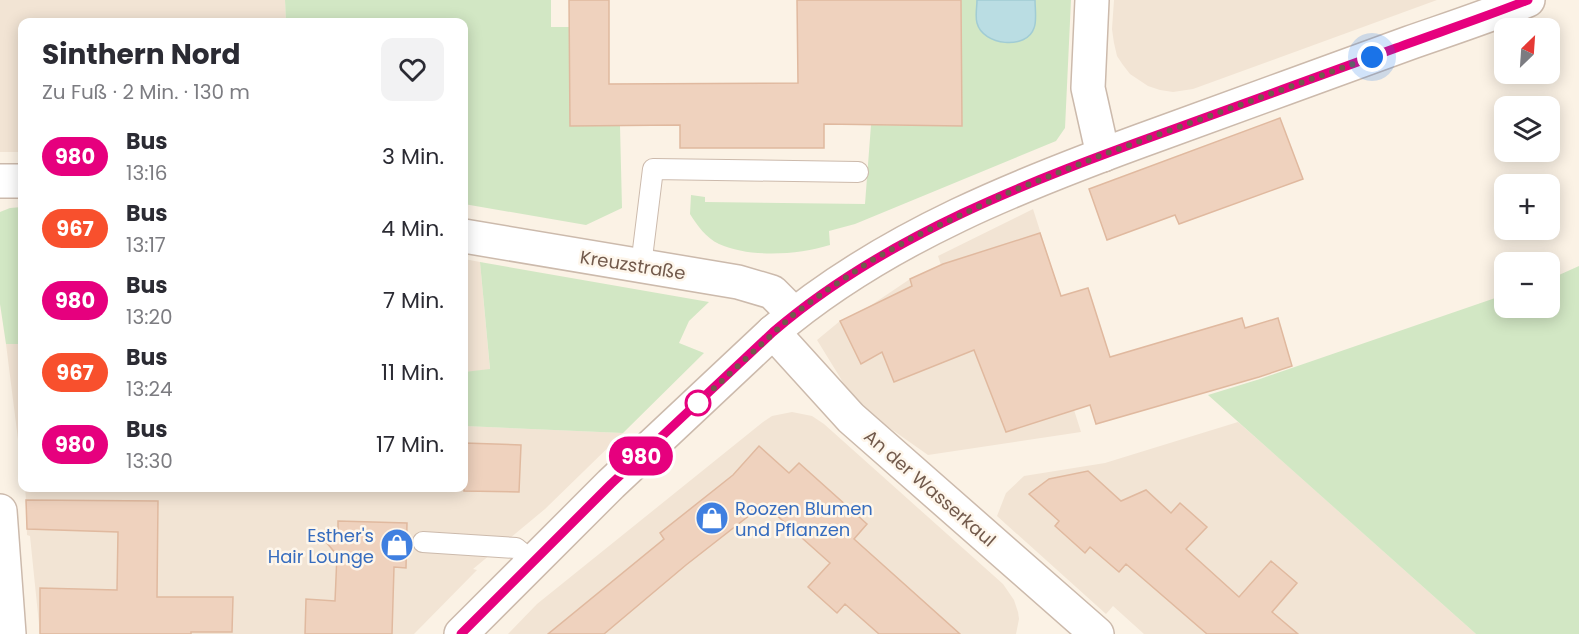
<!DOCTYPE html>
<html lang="de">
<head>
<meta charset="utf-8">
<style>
	body { margin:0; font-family:Poppins,sans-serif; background:#f2f2f3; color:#2b2b33; height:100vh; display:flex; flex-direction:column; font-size:22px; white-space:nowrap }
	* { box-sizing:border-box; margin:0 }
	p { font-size:20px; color:#7c7c81 }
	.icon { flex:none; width:33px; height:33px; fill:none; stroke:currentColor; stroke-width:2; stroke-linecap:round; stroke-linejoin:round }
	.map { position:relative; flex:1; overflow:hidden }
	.panel { position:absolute; left:18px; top:18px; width:450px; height:474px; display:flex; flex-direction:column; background:#fff; border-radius:12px; box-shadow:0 3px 15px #0003 }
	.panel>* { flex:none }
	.badge { padding:0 12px; border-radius:20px; font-size:21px; line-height:39px }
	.needle { width:39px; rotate:25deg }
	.controls { position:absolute; left:1494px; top:18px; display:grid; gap:12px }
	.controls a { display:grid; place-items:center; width:66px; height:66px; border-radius:12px; background:#fff; box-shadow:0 3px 15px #0003; font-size:30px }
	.you { position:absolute; width:30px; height:30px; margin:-15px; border:4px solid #fff; border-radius:50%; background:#1a73e8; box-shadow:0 0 0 9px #1a73e833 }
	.map>.badge { position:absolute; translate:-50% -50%; box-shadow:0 0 0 3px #fff }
	.round { display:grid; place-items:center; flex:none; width:63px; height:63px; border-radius:12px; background:#f2f2f3 }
	.headline { display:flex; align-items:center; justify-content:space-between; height:102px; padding:0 24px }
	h1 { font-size:28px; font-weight:700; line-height:45px }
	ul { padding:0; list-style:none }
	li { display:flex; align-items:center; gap:18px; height:72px; padding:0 24px }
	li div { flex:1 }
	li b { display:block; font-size:22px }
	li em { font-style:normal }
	li .badge { min-width:66px; font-weight:700; text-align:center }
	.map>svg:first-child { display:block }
	.residential { fill:#f2e4d4 }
	.green { fill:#d2e7c4 }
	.water { fill:#badde3; stroke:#a1ccd4; stroke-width:1.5 }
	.building { fill:#efd2be; stroke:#e0b99f; stroke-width:1.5 }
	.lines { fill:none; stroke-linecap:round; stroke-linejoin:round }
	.service-casing { stroke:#ccbaac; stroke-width:22 }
	.minor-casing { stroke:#ccbaac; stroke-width:36 }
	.tertiary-casing { stroke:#ccbaac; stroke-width:36 }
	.service { stroke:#fff; stroke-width:20 }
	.minor { stroke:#fff; stroke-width:33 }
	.tertiary { stroke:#fff; stroke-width:33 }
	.line-casing { stroke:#fff; stroke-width:14 }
	.line { stroke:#e6007e; stroke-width:9 }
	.walk { stroke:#725a4c; stroke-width:6; stroke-dasharray:0 10.8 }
	.stop-dot { fill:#fff; stroke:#e6007e; stroke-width:3 }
	.labels { text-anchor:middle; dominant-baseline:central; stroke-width:5; stroke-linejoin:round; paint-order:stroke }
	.street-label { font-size:18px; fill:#725a4c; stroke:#fef6eb }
	.shop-label { font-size:18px; fill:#366cbe; stroke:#fef6eb; text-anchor:start }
</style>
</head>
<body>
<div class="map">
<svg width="1579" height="634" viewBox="0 0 1579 634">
	<rect width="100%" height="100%" fill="#fbf2e5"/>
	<!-- residential -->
	<path class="residential" d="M0,0h285l1,22h-264v130h-22z
		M1114,0h323l-244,89 -20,3 -13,-2 -12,-4 -18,-12 -7,-9 -6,-9 -3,-13 -2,-14z
		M1033,209l34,106 -5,57 19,60 -153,23 -71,-50 -40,-65 23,-19 27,-13 43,-29 31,-14 -3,-9z
		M464,259l16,3 10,108 -26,2z
		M6,344h16v127z
		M792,412l20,4 12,8 179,160 11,16 4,12 1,7 -3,15h-508l29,-30 226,-182 9,-6z
		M1238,422l33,29 205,183h-332l-31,-28 -7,8 -109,-98 9,-23 18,-17 81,-13z
		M464,426l159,7 -78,76 -72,60 4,1 -63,64h-374l-10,-98 -3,-1 -1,-35 -1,-12h439z"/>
	<!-- green -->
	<path class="green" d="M285,0h266v27h18l2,99h49l2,82 -36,17 -122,-21v-182h-178z
		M961,0h110l-6,128 -9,13 -201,83 -26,7 1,14c-32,10 -80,13 -111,-1 -13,-6 -22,-19 -29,-30l1,-19 14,2v5l160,2 6,-79 91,1z
		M22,207v137h-16l-6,-40v-92l10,-4z
		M480,262l229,40 -20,19 -10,22 25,10 -81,80 -159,-7v-54l26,-3z
		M1579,266v368h-103l-268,-239 52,-16 244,-84v13h46v-29z"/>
	<!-- water -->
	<path class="water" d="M977,0h58c0,7 2,22 -1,28 -7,22 -51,18 -57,-5 -2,-7 0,-16 0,-23z"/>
	<!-- building -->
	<path class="building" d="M569,0h40v84l189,-1 -1,-83h164l1,126 -138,-2v24h-144v-23l-110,1z
		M1280,118l23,61 -124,45 -4,-9 -68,25 -18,-51z
		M1040,233l21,63 27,-8 22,69 132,-39 3,10 33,-10 14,48 -33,11 -163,47 -6,-19 -84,27 -32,-82 -80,32 -12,-30 -21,12 -21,-43 72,-35 -2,-7 33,-15z
		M464,443l57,2 -2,47 -55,-1z
		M759,446l30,27 10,-10 68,61 -13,15 106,95h-81l-34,-30 -8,9 -29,-26 22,-24 -66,-59 -78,61 -82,69h-56l116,-95 -4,-6 73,-58z
		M1088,471l33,30 25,-11 25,23 9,-10 27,24 -21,22 53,48 32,-36 26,22 -25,29 26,22h-91l-81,-70 -7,8 -29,-25 -5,6 -30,-27 4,-5 -30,-27 20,-15z
		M26,500l132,1 -1,96h76l-1,35h-41v2h-151v-46l77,2 1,-58 -91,-3z
		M338,521l69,2 -1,45 -12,-1 -2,67h-87l1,-35 29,2 2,-46 -11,-13 12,-10z"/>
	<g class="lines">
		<!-- service casing -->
		<g class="service-casing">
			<path id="service" d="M641,266l12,-97 205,3
				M423,542l93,6 17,14"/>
		</g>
		<!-- minor casing -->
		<g class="minor-casing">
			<path id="minor" d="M1092,0l-4,88 15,67
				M0,181h22
				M464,236l274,46 34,10 22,22
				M773,332l78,86 246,216
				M0,511l9,123"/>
		</g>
		<!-- tertiary casing -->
		<g class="tertiary-casing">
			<path id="tertiary" d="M461,634l150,-150 162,-152c111,-95 253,-150 389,-199 82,-30 165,-60 247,-90 40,-14 80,-27 119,-43"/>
		</g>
		<!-- service -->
		<use href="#service" class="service"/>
		<!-- minor -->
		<use href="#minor" class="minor"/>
		<!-- tertiary -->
		<use href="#tertiary" class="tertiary"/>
	</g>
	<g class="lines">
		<!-- line casing -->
		<g class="line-casing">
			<path id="line" d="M461,634l150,-150 162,-152c113,-97 259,-152 398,-202 75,-27 150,-55 225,-82 44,-16 89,-31 132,-48"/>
		</g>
		<!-- line -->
		<use href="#line" class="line"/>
		<!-- walk -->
		<path class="walk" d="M698,403l96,-89 36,-26 39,-26 43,-24 93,-44 97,-39 270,-98"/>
	</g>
	<!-- icons -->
	<defs>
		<g id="shop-disc" transform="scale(1.725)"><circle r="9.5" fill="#3f7fe0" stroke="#fef6eb"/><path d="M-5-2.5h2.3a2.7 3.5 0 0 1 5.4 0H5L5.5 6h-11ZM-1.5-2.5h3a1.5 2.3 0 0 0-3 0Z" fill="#fff"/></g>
	</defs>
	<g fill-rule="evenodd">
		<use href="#shop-disc" x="712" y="518"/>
		<use href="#shop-disc" x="397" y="545"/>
	</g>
	<!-- markers -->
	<circle class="stop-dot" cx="698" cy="403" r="12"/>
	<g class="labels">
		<!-- street labels -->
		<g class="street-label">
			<text transform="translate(633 265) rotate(9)">Kreuzstraße</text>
			<text transform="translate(930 488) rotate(41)">An der Wasserkaul</text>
		</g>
		<!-- shop labels -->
		<g class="shop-label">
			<text x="735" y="508">Roozen Blumen<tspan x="735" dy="21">und Pflanzen</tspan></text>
			<text x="374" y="535" text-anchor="end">Esther's<tspan x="374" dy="21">Hair Lounge</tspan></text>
		</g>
	</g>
</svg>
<div class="controls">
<a><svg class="needle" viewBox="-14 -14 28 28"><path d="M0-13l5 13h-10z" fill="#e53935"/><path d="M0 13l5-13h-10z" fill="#7c7c81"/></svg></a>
<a><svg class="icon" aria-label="layers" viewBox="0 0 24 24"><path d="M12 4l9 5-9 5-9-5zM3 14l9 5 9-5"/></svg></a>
<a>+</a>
<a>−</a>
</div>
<div class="you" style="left:1372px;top:57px"></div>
<b class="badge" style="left:641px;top:456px;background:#e6007e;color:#fff">980</b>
<section class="panel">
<div class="headline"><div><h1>Sinthern Nord</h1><p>Zu Fuß · 2 Min. · 130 m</p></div><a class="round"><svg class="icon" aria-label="heart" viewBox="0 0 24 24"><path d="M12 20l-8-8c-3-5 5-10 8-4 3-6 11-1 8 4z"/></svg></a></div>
<ul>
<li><span class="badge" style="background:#e6007e;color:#fff">980</span><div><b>Bus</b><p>13:16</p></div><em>3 Min.</em></li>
<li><span class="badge" style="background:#f8502d;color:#fff">967</span><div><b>Bus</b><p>13:17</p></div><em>4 Min.</em></li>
<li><span class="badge" style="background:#e6007e;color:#fff">980</span><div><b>Bus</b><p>13:20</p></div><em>7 Min.</em></li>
<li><span class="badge" style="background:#f8502d;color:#fff">967</span><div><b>Bus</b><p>13:24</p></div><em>11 Min.</em></li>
<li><span class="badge" style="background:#e6007e;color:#fff">980</span><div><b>Bus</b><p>13:30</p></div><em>17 Min.</em></li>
</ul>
</section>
</div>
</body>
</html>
